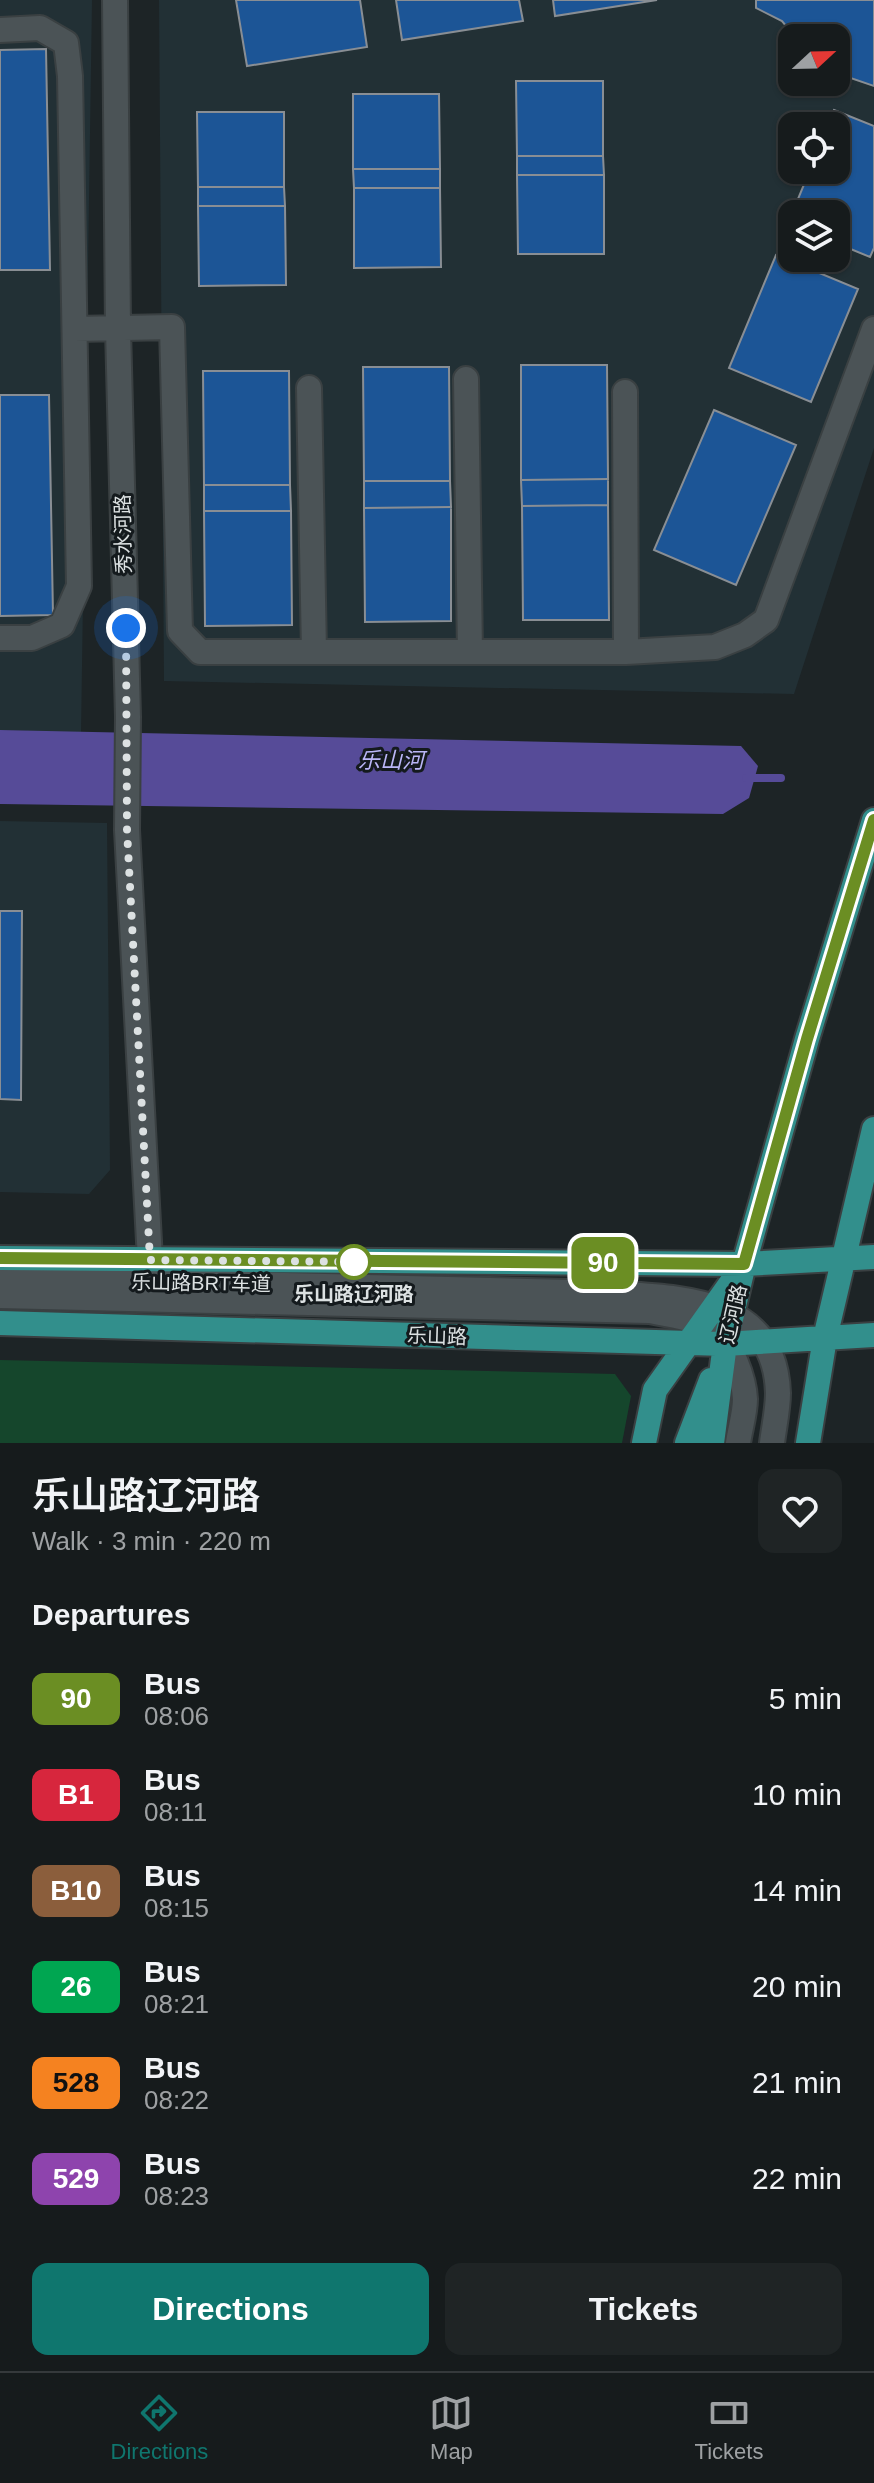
<!DOCTYPE html>
<html lang="en">
<head>
<meta charset="utf-8">
<style>
	body { margin:0; font-family:Helvetica,"Noto Sans SC",sans-serif; background:#1f2425; color:#f1f3f6; height:100vh; display:flex; flex-direction:column; font-size:30px; white-space:nowrap }
	* { box-sizing:border-box; margin:0 }
	p { font-size:26px; color:#9ea1a3 }
	.icon { flex:none; width:44px; height:44px; fill:none; stroke:currentColor; stroke-width:2; stroke-linecap:round; stroke-linejoin:round }
	.map { position:relative; height:1443px; overflow:hidden }
	.details { display:flex; flex-direction:column; background:#161b1c; flex:1 }
	.details>* { flex:none }
	.badge { padding:0 16px; border-radius:12px; font-size:28px; line-height:52px }
	.needle { width:52px; rotate:68deg }
	.tools { position:absolute; left:778px; top:24px; display:grid; gap:16px }
	.tools a { display:grid; place-items:center; width:72px; height:72px; border-radius:16px; background:#161b1c; box-shadow:0 2px 6px #0004,0 0 0 2px #35393b; font-size:40px }
	.you { position:absolute; width:40px; height:40px; margin:-20px; border:6px solid #fff; border-radius:50%; background:#1a73e8; box-shadow:0 0 0 12px #1a73e833 }
	.map>.badge { position:absolute; translate:-50% -50%; box-shadow:0 0 0 4px #fff }
	h2 { padding:0 32px; font-size:30px; line-height:72px }
	.round { display:grid; place-items:center; flex:none; width:84px; height:84px; border-radius:16px; background:#1f2425 }
	.overview { display:flex; align-items:center; justify-content:space-between; height:136px; padding:0 32px }
	h1 { font-size:38px; font-weight:600; line-height:60px }
	.primary-button { display:flex; gap:16px; margin-top:auto; padding:16px 32px }
	.primary-button a { flex:1; height:92px; border-radius:16px; background:#0f766e; color:#fff; font-size:32px; font-weight:600; line-height:92px; text-align:center }
	.primary-button a+a { background:#1f2425; color:#f1f3f6 }
	ul { padding:0; list-style:none }
	li { display:flex; align-items:center; gap:24px; height:96px; padding:0 32px }
	li div { flex:1 }
	li b { display:block; font-size:30px }
	li em { font-style:normal }
	li .badge { min-width:88px; font-weight:700; text-align:center }
	.menu { display:flex; justify-content:space-around; align-items:center; height:112px; border-top:2px solid #35393b; background:#161b1c; font-size:22px; color:#9ea1a3 }
	.menu a { display:grid; justify-items:center; gap:4px }
	.menu .selected { color:#0f766e }
	.map>svg:first-child { display:block }
	.built { fill:#223035; fill-rule:evenodd }
	.green { fill:#15462c }
	.water { fill:#564b98 }
	.lines { fill:none; stroke-linecap:round; stroke-linejoin:round }
	.stream { stroke:#564b98; stroke-width:8 }
	.building { fill:#1c5596; stroke:#898e94; stroke-width:2 }
	.minor-casing { stroke:#3a4042; stroke-width:28 }
	.major-casing { stroke:#3a4042; stroke-width:28 }
	.minor { stroke:#4b5356; stroke-width:24 }
	.major { stroke:#328f8c; stroke-width:24 }
	.line-casing { stroke:#fff; stroke-width:18 }
	.line { stroke:#6b8e23; stroke-width:12 }
	.walk { stroke:#dce1e2; stroke-width:8; stroke-dasharray:0 14.4 }
	.stop-dot { fill:#fff; stroke:#6b8e23; stroke-width:4 }
	.labels { text-anchor:middle; dominant-baseline:central; stroke-width:6; stroke-linejoin:round; paint-order:stroke }
	.street-label { font-size:20px; fill:#dce1e2; stroke:#141a1d }
	.stop-label { font-size:20px; font-weight:bold; fill:#dce1e2; stroke:#141a1d }
	.water-label { font-size:22px; font-style:italic; fill:#bab6f7; stroke:#141a1d }
</style>
</head>
<body>
<div class="map">
<svg width="874" height="1443" viewBox="0 0 874 1443">
	<rect width="100%" height="100%" fill="#1d2426"/>
	<!-- built -->
	<path class="built" d="M0,0h92l-11,733 -81,-3z
		M159,0h715v448l-80,246 -630,-13zM792,38h44v44h-44zM792,126h44v44h-44zM792,214h44v44h-44z
		M0,821l107,2 3,347 -21,24 -89,-2z"/>
	<!-- green -->
	<path class="green" d="M0,1360l615,14 16,22 -9,47h-622z"/>
	<!-- water -->
	<path class="water" d="M0,730l741,16 17,20 -9,32 -26,16 -723,-10z"/>
	<g class="lines">
		<!-- stream -->
		<path class="stream" d="M746,778h35"/>
	</g>
	<!-- building -->
	<path class="building" d="M236,0h124l7,47 -120,19z
		M396,0h123l4,21 -121,19z
		M553,0h104l-102,16z
		M756,0h118v86l-38,-13v-35h-40l-14,-17 -26,-13z
		M46,49l4,221h-50v-220z
		M516,81h87v75h-86z
		M353,94h86l1,75h-87z
		M834,110l40,16v122l-4,9 -34,-14v-29h-44v10l-4,-1 22,-53h26v-44h-8z
		M197,112h87v75h-86z
		M517,156h86l1,19h-87z
		M353,169h87v19h-86z
		M517,175h87v79h-86z
		M198,187h86l1,19h-87z
		M354,188h86l1,79 -87,1z
		M198,206h87l1,79 -87,1z
		M776,255l82,34 -47,113 -82,-34z
		M521,365h86l1,114 -87,1z
		M363,367h86l1,114h-86z
		M203,371h86l1,114h-86z
		M0,395h49l4,220 -53,1z
		M714,410l82,35 -60,140 -82,-35z
		M608,479v26l-86,1 -1,-26z
		M364,481h86l1,26 -87,1z
		M204,485h86l1,26h-87z
		M608,505l1,115h-86l-1,-114z
		M451,507v114l-86,1 -1,-114z
		M204,511h87l1,114 -87,1z
		M0,911h22l-1,189 -21,-1z"/>
	<g class="lines">
		<!-- minor casing -->
		<g class="minor-casing">
			<path id="minor" d="M115,0l3,329 10,388 -1,113 23,430
				M0,30l40,-2 26,15 4,33 9,510 -17,39 -30,13h-32
				M75,329l97,-2 8,304 20,21h426l89,-5 30,-12 21,-15 108,-291
				M466,379l4,273
				M309,388l5,264
				M625,392l1,260
				M0,1278l607,15c72,5 168,3 171,100 0,16 -4,34 -6,50
				M0,1296l649,15c22,4 48,7 66,21 17,12 29,47 30,67 0,14 -5,30 -7,44"/>
		</g>
		<!-- major casing -->
		<g class="major-casing">
			<path id="major" d="M0,1258l744,6 130,-7
				M0,1323l725,21 149,-9
				M644,1443l11,-53 81,-114
				M687,1443l24,-63
				M712,1443l13,-99 19,-80 63,-225 67,-219
				M808,1443l17,-105 49,-209"/>
		</g>
		<!-- minor -->
		<use href="#minor" class="minor"/>
		<!-- major -->
		<use href="#major" class="major"/>
	</g>
	<g class="lines">
		<!-- line casing -->
		<g class="line-casing">
			<path id="line" d="M0,1258l744,6 63,-225 67,-219"/>
		</g>
		<!-- line -->
		<use href="#line" class="line"/>
		<!-- walk -->
		<path class="walk" d="M126,628l1,202 23,430 219,2h-15"/>
	</g>
	<!-- markers -->
	<circle class="stop-dot" cx="354" cy="1262" r="16"/>
	<g class="labels">
		<!-- street labels -->
		<g class="street-label">
			<text transform="translate(123 534) rotate(-91)">秀水河路</text>
			<text transform="translate(201 1283) rotate(1)">乐山路BRT车道</text>
			<text transform="translate(733 1314) rotate(-77)">辽河路</text>
			<text transform="translate(437 1336) rotate(2)">乐山路</text>
		</g>
		<!-- stop labels -->
		<g class="stop-label">
			<text x="354" y="1294">乐山路辽河路</text>
		</g>
		<!-- water labels -->
		<g class="water-label">
			<text x="391" y="760">乐山河</text>
		</g>
	</g>
</svg>
<div class="tools">
<a><svg class="needle" viewBox="-14 -14 28 28"><path d="M0-13l5 13h-10z" fill="#e53935"/><path d="M0 13l5-13h-10z" fill="#9ea1a3"/></svg></a>
<a><svg class="icon" aria-label="locate" viewBox="0 0 24 24"><circle cx="12" cy="12" r="6"/><path d="M12 2v4M12 18v4M2 12h4M18 12h4"/></svg></a>
<a><svg class="icon" aria-label="layers" viewBox="0 0 24 24"><path d="M12 4l9 5-9 5-9-5zM3 14l9 5 9-5"/></svg></a>
</div>
<div class="you" style="left:126px;top:628px"></div>
<b class="badge" style="left:603px;top:1263px;background:#6b8e23;color:#fff">90</b>
</div>
<section class="details">
<div class="overview"><div><h1>乐山路辽河路</h1><p>Walk · 3 min · 220 m</p></div><a class="round"><svg class="icon" aria-label="heart" viewBox="0 0 24 24"><path d="M12 20l-8-8c-3-5 5-10 8-4 3-6 11-1 8 4z"/></svg></a></div>
<h2>Departures</h2>
<ul>
<li><span class="badge" style="background:#6b8e23;color:#fff">90</span><div><b>Bus</b><p>08:06</p></div><em>5 min</em></li>
<li><span class="badge" style="background:#d7263d;color:#fff">B1</span><div><b>Bus</b><p>08:11</p></div><em>10 min</em></li>
<li><span class="badge" style="background:#8b5e3c;color:#fff">B10</span><div><b>Bus</b><p>08:15</p></div><em>14 min</em></li>
<li><span class="badge" style="background:#00a651;color:#fff">26</span><div><b>Bus</b><p>08:21</p></div><em>20 min</em></li>
<li><span class="badge" style="background:#f58220;color:#111">528</span><div><b>Bus</b><p>08:22</p></div><em>21 min</em></li>
<li><span class="badge" style="background:#8e44ad;color:#fff">529</span><div><b>Bus</b><p>08:23</p></div><em>22 min</em></li>
</ul>
<div class="primary-button"><a>Directions</a><a>Tickets</a></div>
</section>
<nav class="menu">
<a class="selected"><svg class="icon" aria-label="directions" viewBox="0 0 24 24"><path d="M12 3l9 9-9 9-9-9zM9 14v-3h6M13 9l2 2-2 2"/></svg>Directions</a>
<a><svg class="icon" aria-label="map" viewBox="0 0 24 24"><path d="M3 6l6-2 6 2 6-2v14l-6 2-6-2-6 2zM9 4v14M15 6v14"/></svg>Map</a>
<a><svg class="icon" aria-label="tickets" viewBox="0 0 24 24"><path d="M3 7h18v10H3zM15 7v10"/></svg>Tickets</a>
</nav>
</body>
</html>
